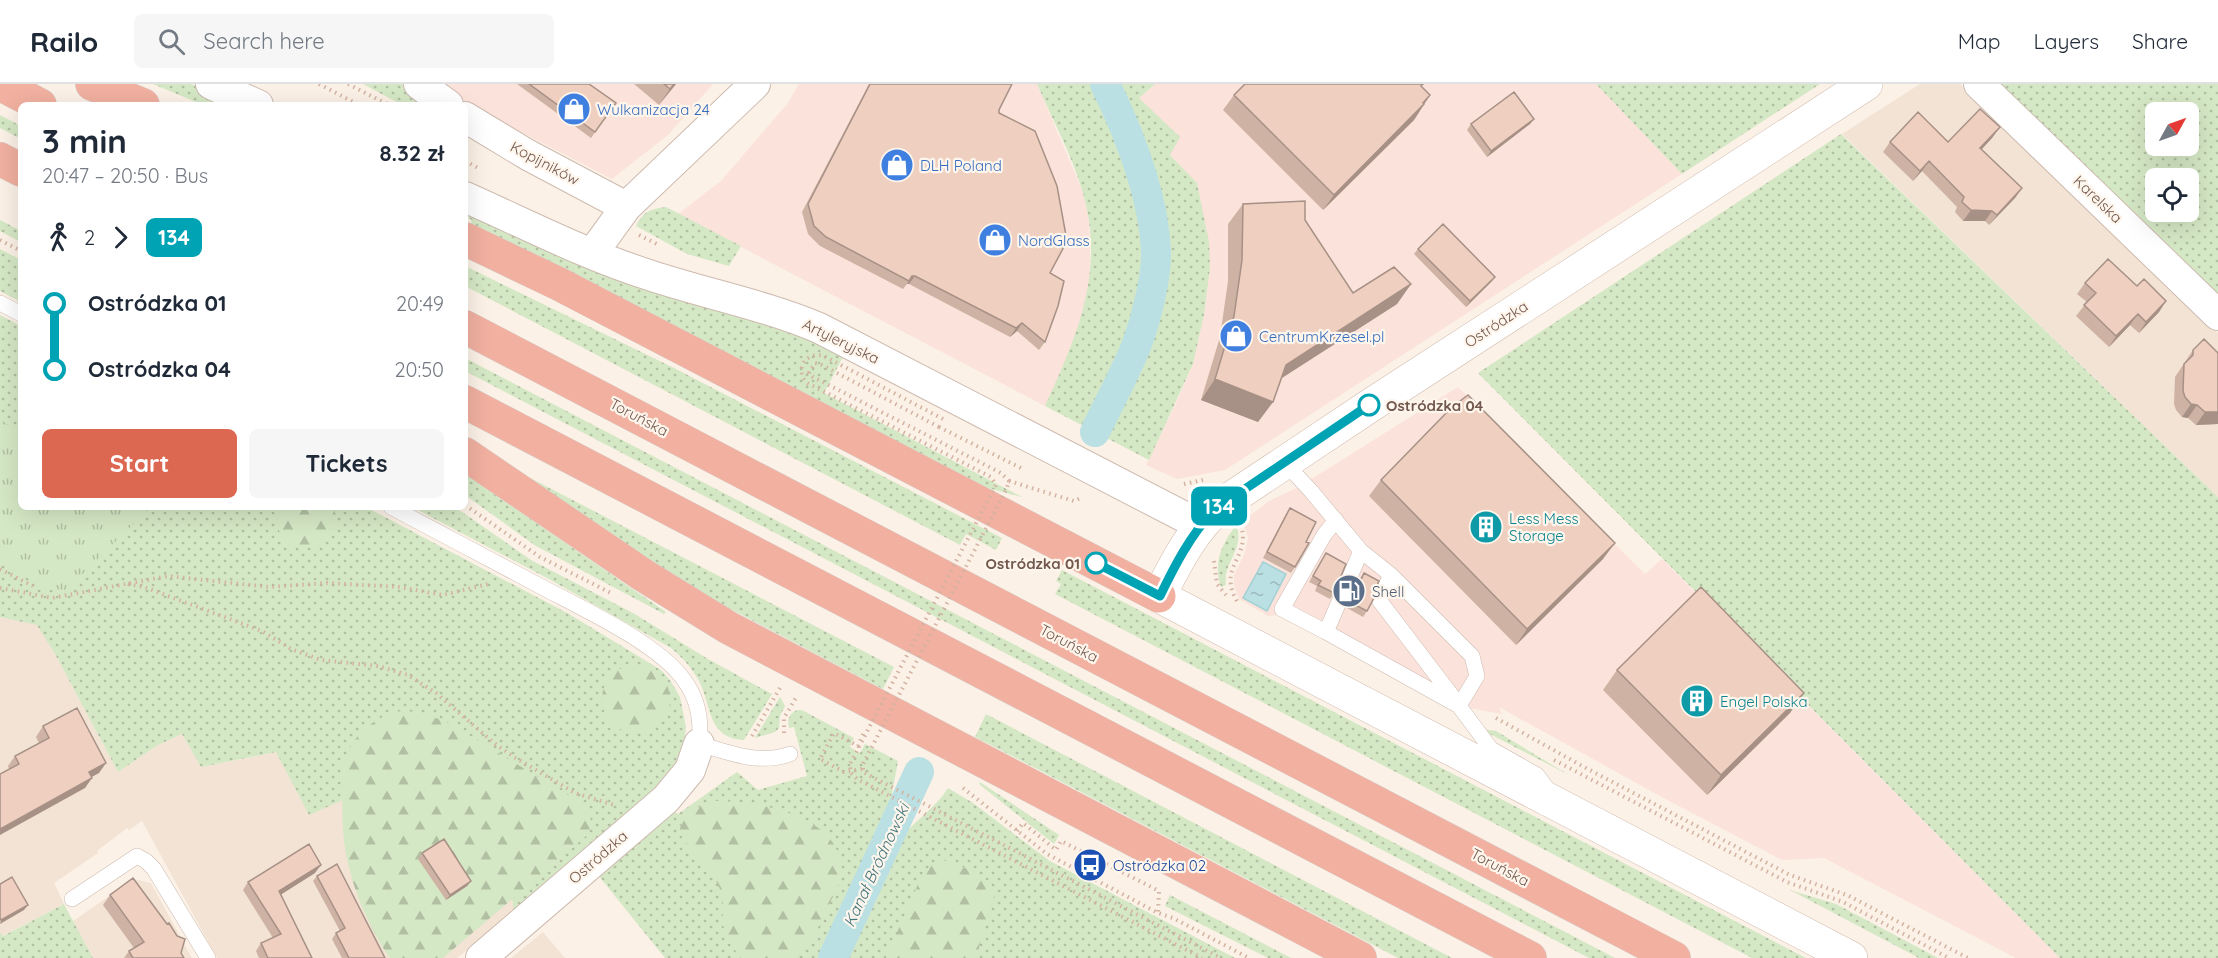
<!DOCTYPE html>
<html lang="en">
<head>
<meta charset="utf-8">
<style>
	body { margin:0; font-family:Quicksand,sans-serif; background:#f6f6f7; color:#1f2937; height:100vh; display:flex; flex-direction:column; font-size:22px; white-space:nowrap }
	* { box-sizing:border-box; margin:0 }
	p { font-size:20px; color:#747a83 }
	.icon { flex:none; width:33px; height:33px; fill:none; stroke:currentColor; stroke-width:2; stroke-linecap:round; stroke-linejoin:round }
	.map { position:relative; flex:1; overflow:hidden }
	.side { position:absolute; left:18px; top:18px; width:450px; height:408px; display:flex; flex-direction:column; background:#fff; border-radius:9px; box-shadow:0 6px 24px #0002 }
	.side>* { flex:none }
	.badge { padding:0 12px; border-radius:9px; font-size:21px; line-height:39px }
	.needle { width:39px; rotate:50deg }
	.fabs { position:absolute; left:2145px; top:18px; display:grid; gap:12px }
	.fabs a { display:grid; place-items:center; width:54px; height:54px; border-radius:9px; background:#fff; box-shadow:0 6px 24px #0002; font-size:30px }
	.map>.badge { position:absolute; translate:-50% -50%; box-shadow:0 0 0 3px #fff }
	.legs { display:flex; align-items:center; gap:9px; height:66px; padding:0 24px; font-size:20px }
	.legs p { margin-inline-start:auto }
	.summary { display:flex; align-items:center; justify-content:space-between; height:102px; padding:0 24px }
	h1 { font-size:33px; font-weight:700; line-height:45px }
	.cta { display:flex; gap:12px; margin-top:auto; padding:12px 24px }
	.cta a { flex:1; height:69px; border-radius:9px; background:#dd6852; color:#fff; font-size:24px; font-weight:700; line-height:69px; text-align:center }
	.cta a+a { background:#f6f6f7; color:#1f2937 }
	ul { padding:0 24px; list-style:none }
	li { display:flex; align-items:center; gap:21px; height:66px; font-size:22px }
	li i { display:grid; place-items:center; width:9px; height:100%; margin:0 8px; background:currentColor }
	li i::after { content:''; width:15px; height:15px; margin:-8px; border:4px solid; border-radius:50%; background:#fff }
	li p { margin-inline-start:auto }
	li:first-child i { background:linear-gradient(#0000 50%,currentColor 0) }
	li:last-child i { background:linear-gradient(currentColor 50%,#0000 0) }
	header { display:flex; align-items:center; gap:36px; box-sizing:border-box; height:84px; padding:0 30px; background:#fff; border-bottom:2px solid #e0e1e3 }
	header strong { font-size:28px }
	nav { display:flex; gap:33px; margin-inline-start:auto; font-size:21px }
	.search { width:420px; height:54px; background:#f6f6f7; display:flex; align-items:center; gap:15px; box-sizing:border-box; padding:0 21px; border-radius:9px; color:#747a83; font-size:22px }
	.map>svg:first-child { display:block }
	.residential { fill:#f2e3d4 }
	.commercial { fill:#fbe2da }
	.grass { fill:url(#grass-dots); fill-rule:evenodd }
	.forest { fill:url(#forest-firs) }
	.park { fill:url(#park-tufts) }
	.water { fill:url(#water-ripples); stroke:#a2d0d4; stroke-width:1.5 }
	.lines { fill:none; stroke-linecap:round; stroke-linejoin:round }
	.canal { stroke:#bbe0e3; stroke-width:30 }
	.lane-casing { stroke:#cebbb0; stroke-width:16 }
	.street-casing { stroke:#cebbb0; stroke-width:32 }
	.secondary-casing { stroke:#d1baad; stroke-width:34 }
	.highway-casing { stroke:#d8d0cd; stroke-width:34 }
	.path { stroke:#d3b2a2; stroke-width:4; stroke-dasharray:1.5 4.5; stroke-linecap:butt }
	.lane { stroke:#fff; stroke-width:15 }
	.street { stroke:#fff; stroke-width:30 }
	.secondary { stroke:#fff; stroke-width:33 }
	.highway { stroke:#f1b0a0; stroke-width:33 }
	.path-bridge { stroke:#d3b2a2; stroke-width:4; stroke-dasharray:1.5 4.5; stroke-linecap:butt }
	.wall { fill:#ceb2a4 }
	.shaded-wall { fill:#a79186 }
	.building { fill:#efcfbf; stroke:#a79186; stroke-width:1.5 }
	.line-1-casing { stroke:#fff; stroke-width:14 }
	.line-1 { stroke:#00a3b4; stroke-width:9 }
	.stop-1-dot { fill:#fff; stroke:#00a3b4; stroke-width:3 }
	.labels { text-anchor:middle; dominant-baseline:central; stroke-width:4.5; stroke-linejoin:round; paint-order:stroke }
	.shop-label { font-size:15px; fill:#366cbe; stroke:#fef6ec; text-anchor:start }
	.street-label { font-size:15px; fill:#72574c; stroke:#fef6ec }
	.stop-label { font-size:15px; font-weight:bold; fill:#72574c; stroke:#fef6ec; text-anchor:start }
	.culture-label { font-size:15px; fill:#0d838f; stroke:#fef6ec; text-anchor:start }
	.service-label { font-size:15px; fill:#4e5e75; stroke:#fef6ec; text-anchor:start }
	.transit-label { font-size:15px; fill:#164399; stroke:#fef6ec; text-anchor:start }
	.water-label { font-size:16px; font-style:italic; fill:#44777e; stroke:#fef6ec }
</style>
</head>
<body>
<header>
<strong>Railo</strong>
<div class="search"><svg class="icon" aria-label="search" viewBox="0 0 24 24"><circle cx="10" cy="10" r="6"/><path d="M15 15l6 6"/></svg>Search here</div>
<nav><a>Map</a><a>Layers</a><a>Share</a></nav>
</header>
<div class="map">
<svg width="2218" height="874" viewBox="0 0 2218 874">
	<defs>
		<pattern id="grass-dots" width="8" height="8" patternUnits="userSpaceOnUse" patternTransform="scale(1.5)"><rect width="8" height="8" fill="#d5e8c5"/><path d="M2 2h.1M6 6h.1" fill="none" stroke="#b1bfa2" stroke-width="1.8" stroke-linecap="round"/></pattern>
		<pattern id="forest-firs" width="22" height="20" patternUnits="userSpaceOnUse" patternTransform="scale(1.5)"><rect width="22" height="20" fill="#d5e8c5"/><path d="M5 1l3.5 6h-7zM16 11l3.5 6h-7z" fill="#b1bfa2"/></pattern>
		<pattern id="park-tufts" width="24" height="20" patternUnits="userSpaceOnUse" patternTransform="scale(1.5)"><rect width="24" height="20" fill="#d5e8c5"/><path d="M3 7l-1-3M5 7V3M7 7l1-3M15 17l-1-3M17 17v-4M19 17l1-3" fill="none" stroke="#b1bfa2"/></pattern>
		<pattern id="water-ripples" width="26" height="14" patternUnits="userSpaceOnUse" patternTransform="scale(1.5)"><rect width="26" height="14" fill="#bbe0e3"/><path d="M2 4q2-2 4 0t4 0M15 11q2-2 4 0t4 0" fill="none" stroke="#9cb8ba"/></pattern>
	</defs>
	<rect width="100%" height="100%" fill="#fbf1e6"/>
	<!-- residential -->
	<path class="residential" d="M1920,0h40l258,249v164l-376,-363z
		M0,533l37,7 18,30 63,118 40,-27 24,-11 19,33 76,-15 112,28 112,43 13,90 -57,45h-240l-75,-137 -13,9 -2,-2 -30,23 1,2 -44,30 10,21 -62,32 -2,-4z
		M134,795l17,4 41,75h-99l-20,-37z
		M543,848l22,26h-54z"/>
	<!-- commercial -->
	<path class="commercial" d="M440,0h273l-45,51 -56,44 -145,-75z
		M799,0h238l45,106 6,23 2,28v35l-8,43 -10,29 -27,58 -367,-192 43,-33 66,-77z
		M1155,0h441l86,90 -457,296 -48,9 -31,-14 30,-62 17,-39 11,-49 6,-48 -13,-84 -27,-28 -31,-57z
		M1458,303l187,187 17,-15 398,399h-44l-192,-100 -42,2 -124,-65 -159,-88 3,7 -66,-12 -12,-10 -148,-77 -8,1 -29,-17 -5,-14v-10l10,-20 4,-17 -5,-17 26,-20 30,-14z"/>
	<!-- grass -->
	<path class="grass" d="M153,0h38l48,21h-36z
		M363,0h39l32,21h-32z
		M1037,0h118l-16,14 41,39 -10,18 27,28 12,59 1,25 -6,48 -11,49 -44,96 -104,-54c33,-72 61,-136 37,-216 -11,-37 -30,-71 -45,-106z
		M1596,0h224l-138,90z
		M1991,0h227v221zM2156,28h32v34h-32zM2156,94h32v34h-32z
		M0,31l21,11v13l-21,-11z
		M1841,50l377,363v461h-158l-582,-585z
		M465,119l295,116 84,36 -20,38 198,104 -38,-10 -515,-258 3,-9 -7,-3z
		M666,123l75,39 -12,20 -42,-12 -51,-28c7,-14 14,-17 30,-19z
		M0,136l21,11v11l-21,-11z
		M0,165l21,11v42l-21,-11z
		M465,182l209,102 328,170 -6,12 -30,-16 -6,11 -495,-259z
		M0,231l21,11v181h345l203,107 92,56 9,10 10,17 6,30 -2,18 -6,17 -13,19 -151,132 -13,-90 -112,-43 -80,35 -33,-63 -75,15 -19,-33 -24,11 -40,27 -63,-118 -18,-29 -37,-8z
		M465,274l1150,600h-26l-1124,-587z
		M515,386l379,197 -11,22 -160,-84 -55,-31z
		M465,390l201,138 -2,2 -128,-68 -71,-51z
		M412,423h43l76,53 102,53 75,46 64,35 -28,46c-37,-2 -32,-34 -45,-59 -7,-13 -17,-24 -28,-33l-124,-70z
		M1236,441c10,23 -14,38 -10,60l-5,2c-8,-24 0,-42 15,-62z
		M1062,486l744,388h-54l-697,-364 6,-10 -5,-3z
		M780,613l5,9 -5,10 -1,12 -4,4 -20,6z
		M797,626h5l52,28 -4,9 10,6 5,-9 33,17 -12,64 -62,133h-159l-67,-83 75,-65 5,4 59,-42 21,18 49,-14 -13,-49 -5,1 -1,-8 3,-6z
		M986,630l466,244h-54l-382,-200 -41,-21z
		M1483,645l13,2 73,44 -79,-41z
		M980,698l79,53 -5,9 -75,-60z
		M948,704l25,15 77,58 185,97h-394l58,-117c14,-20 36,-32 49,-53z
		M1790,806l46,14 102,54h-19z
		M1170,811l121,63h-23l-103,-52z
		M64,820l29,54h-93v-26l3,4z"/>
	<!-- forest -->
	<path class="forest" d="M280,423h53c23,49 -71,60 -53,0z
		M602 615a34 34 0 1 1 68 0a34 34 0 1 1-68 0Z
		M401,627l16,1 28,9 130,78c14,11 23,23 9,39l-141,120h-53c-23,-33 -41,-77 -46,-117 -3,-25 -1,-50 -1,-75 7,-29 29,-49 58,-55z
		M714,717c42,0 130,13 127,72 -1,13 -10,26 -15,38 -8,17 -15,33 -28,47h-57c-8,-10 -16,-21 -18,-34 -1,-13 2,-24 -4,-37 -9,-21 -29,-34 -39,-54 -1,-18 18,-28 34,-32z
		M940,776c13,1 23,7 35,13 28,13 19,25 11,49 -4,12 -7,24 -9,36h-91l36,-83 5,-6z"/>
	<!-- park -->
	<path class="park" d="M0,336l21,11v76h130l-90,88 -61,-31z"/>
	<!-- water -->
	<path class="water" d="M1263,478l23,12 -19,37 -24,-13z"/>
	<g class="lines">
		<!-- canal -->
		<path class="canal" d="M1095,348c14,-29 30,-58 42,-88 9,-25 20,-67 19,-94 -3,-57 -26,-115 -51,-166
			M833,874l86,-186"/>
		<!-- lane casing -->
		<g class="lane-casing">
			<path id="lane" d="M0,219l21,11
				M1284,378l27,29 50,60 30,24 81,81 5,20 -18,30 32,43 46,26 12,16
				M391,423c50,26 99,53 149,79 41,22 118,57 144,94 14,19 18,41 15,64 31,9 60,21 91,10
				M1361,467l-35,81 133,74
				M1391,491l-12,25 77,101
				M1326,548l-44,-23 42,-74 12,-15
				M72,815l65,-43 9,5 8,8 54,89"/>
		</g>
		<!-- street casing -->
		<g class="street-casing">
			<path id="street" d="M211,0l47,21
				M419,0l29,21
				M1979,0l239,231
				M465,33l63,38 98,52
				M465,113c61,27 121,58 184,78 57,19 116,30 170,53l381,197
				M592,170l34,-47 129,-123
				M481,874l185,-159 24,-29 9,-26"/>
		</g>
		<!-- secondary casing -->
		<g class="secondary-casing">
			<path id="secondary" d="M1851,874l-692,-362c17,-33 33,-66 62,-91l153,-102 492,-319"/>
		</g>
		<!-- highway casing -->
		<g class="highway-casing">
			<path id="highway" d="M0,0l40,21
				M92,0l51,21
				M0,75l21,11
				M465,155l94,45 600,312
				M465,243l1209,631
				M465,318l1065,556
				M465,370l178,121 86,53 631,330"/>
		</g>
		<!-- path -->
		<path class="path" d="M319,0l40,21
			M348,0l41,21
			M465,77l15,8
			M639,151l20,10
			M0,156l21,11
			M939,343l82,41
			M1009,397l65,20 9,-4
			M1184,400l19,-4
			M465,421l75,52 71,36
			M1214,477l3,23 9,11
			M0,485l33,17
			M128,500l16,3 118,44 29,18 30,11 57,6 30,9 28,18 58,50 20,14 61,36 39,12
			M0,504l52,10 116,-22 101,11 58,-4 72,4 44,8 45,-11
			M1237,517c-20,-34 14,-44 4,-75
			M1496,634l88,49 206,108 57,20 121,63
			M784,649v-15l13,-22
			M752,652l28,-48
			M1554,676l233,122 56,20 106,56
			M862,685l-18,3 -24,-13 14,-26 24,13 6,-14
			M963,704l84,66 111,59 15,5 76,40
			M1017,747l6,-8 33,27 5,-9 98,50 -1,22"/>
		<!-- lane -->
		<use href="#lane" class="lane"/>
		<!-- street -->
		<use href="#street" class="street"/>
		<!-- secondary -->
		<use href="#secondary" class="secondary"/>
		<!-- highway -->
		<use href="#highway" class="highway"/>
		<!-- path-bridge -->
		<path class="path-bridge" d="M943,335l-119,-63c-18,-5 -30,13 -17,27l184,94 5,8 -146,279 1,9 6,6 345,179
			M939,343l-119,-63 -5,-1 -6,10 4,4 188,96 8,8 -2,7 -144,276v8l358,186"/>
	</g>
	<!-- wall -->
	<path class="wall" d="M517,0h72l27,19 -25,35z
		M634,0h42l-17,21z
		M869,0h143l-13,26 51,163 -5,69 -6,8 -22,-19 -7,6 -101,-53h-2l-4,5 -83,-43 -12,-12 -6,-22z
		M1423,4l7,7 -16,25 -91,90 -100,-100 11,-15z
		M1534,35l-4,5 -43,33 -20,-27 4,-6z
		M2000,43l-8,11 -11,11 41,39 -7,10 -26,27 -4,-4h-22l-8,-9 2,-5 -35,-36 -9,10 -30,-29 7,-10h58z
		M1243,120l62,16 48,73 58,-9 -14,20 -117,75 -7,23 -15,20 -57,-22 19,-63 8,-56v-57z
		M1418,165l77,28 -4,5 -25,25 -52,-53z
		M2085,199l52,3 29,15 -7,11 -20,21 -9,-8 -21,22 -33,-31 11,-14 -10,-8z
		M2193,266l25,74 -22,1 -8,-7 -6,-1 -6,-7 -2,-6 1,-27z
		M1381,396l222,79 -87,86 -147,-149z
		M1290,424l16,34 -11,25 -4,6 -28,-15 23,-44z
		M1326,469l8,40 -4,6 -15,-8 2,-5 -8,-4z
		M1364,489l10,18 -7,20 -4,6 -16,-9 13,-30z
		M1617,586l173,43 -83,82 -104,-105z
		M43,642l56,47 -8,4 -6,11 -76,-19 -1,-3 7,-10 24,-13 -3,-6z
		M422,769l49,28 -4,5 -21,14 -28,-41z
		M315,789l-34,21 31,64h-53l-3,-7 5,-8 12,-5 -30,-48 5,-8z
		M317,792l68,82h-43l-10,-19 4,-6 4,-2 -27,-50z
		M110,811l71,58 3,5h-60l5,-7 5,-3 -31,-43z"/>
	<!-- shaded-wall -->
	<path class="shaded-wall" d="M674,0h2l-17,21 11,-16z
		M1430,11l-16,25 -91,90 11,-15z
		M1534,35l-4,5 -43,33 4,-6z
		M2000,43l-8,11 -19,21 7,-11z
		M1929,77l-7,10 -9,10 7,-10z
		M2022,104l-7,10 -26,27 8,-10z
		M1971,126l21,1 -7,10h-22z
		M912,192h3l-6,8h-2z
		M1495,193l-4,5 -25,25 4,-6z
		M1411,200l-14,20 -126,81 15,-20z
		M2166,217l-7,11 -20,21 7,-11z
		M2138,230l-8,11 -21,22 7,-11z
		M1022,239l-5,8 -7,6 6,-9z
		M1215,295l58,23 -15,20 -57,-22z
		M2191,320l6,1 -9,13 -6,-1z
		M2205,328h13v12l-22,1z
		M1615,459l-12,16 -87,86 11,-16z
		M1804,609l-14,20 -83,82 14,-20z
		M106,679l-7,10 -17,9 7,-10z
		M92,694l-7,10 -85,47v-6z
		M321,781l-6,8 -41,26 5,-8z
		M471,797l-4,5 -21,14 4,-5z
		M28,821l-4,5 -24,14 1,-4z"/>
	<!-- building -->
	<path class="building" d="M529,0h60l27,19 -21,29z
		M664,0h10l-4,5z
		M870,0h142l-13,26v3l36,18 22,55 10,55 -17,32 14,8 -6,25 -13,36 -23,-19 -6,5 -101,-52h-3l-3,5 -83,-44 -12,-11 -6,-22z
		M1245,0h178l-2,2 9,9 -7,8 1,1 -90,91 -100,-100z
		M1514,8l20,27 -43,32 -20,-27z
		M1980,25l20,18 -20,21 42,40 -25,27 -5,-4 -21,-1 -9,-8 2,-5 -35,-36 -9,10 -30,-29 28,-30 30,30z
		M1305,117v19l48,73 41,-26 17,17 -125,81 -13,37 -58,-23 19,-63 8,-56 1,-56z
		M1443,140l52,53 -25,24 -52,-52z
		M2108,175l29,27 7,-7 22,22 -20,21 -8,-8 -22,22 -32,-31 12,-12 -11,-10z
		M2204,255l14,14v59h-13l-8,-7 -6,-1 -6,-7 -2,-6 1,-27 9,-9v-5z
		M1468,311l147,148 -88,86 -146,-149 70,-72z
		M1290,424l26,14 -10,20 3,1 -14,24 -28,-15z
		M1326,469l20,11 -12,29 -16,-8 3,-4 -8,-5z
		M1364,489l15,8 -5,10v7l-7,13 -16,-8z
		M1701,503l103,106 -83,82 -104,-105z
		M77,624l29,55 -17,9 3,6 -92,51v-55l19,-10 -4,-8 34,-18 -6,-12z
		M444,755l27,42 -21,14 -28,-42z
		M309,760l12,21 -42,26 33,67h-44l-7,-15 20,-9 -33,-52z
		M337,780l48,94h-36l-13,-25 9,-5 -28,-52z
		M12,793l16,28 -27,15 -1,-2v-34z
		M133,794l34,46 2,-1 8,13 8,3 -4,14 3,5h-51l-4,-7 15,-9 -34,-47z"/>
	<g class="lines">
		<!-- line-1 casing -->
		<g class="line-1-casing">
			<path id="line-1" d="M1096,479l64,33c15,-31 30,-60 54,-86l155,-105"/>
		</g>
		<!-- line-1 -->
		<use href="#line-1" class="line-1"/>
	</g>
	<!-- icons -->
	<defs>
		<g id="shop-disc" transform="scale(1.725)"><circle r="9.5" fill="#3f7fe0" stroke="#fef6ec"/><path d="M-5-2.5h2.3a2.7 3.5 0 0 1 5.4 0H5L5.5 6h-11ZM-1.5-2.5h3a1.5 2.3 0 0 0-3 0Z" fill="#fff"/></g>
		<g id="building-disc" transform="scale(1.725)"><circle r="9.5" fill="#0f9aa8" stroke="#fef6ec"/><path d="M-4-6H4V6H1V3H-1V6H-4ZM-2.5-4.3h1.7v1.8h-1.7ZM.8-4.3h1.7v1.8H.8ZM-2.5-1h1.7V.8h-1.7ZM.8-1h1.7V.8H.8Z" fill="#fff"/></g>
		<g id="fuel-disc" transform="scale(1.725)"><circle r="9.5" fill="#5c6f8a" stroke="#fef6ec"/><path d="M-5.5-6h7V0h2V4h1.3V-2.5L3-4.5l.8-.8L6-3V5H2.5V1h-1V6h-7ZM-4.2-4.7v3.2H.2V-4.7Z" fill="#fff"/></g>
		<g id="bus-disc" transform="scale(1.725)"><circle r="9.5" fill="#1a4fb4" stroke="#fef6ec"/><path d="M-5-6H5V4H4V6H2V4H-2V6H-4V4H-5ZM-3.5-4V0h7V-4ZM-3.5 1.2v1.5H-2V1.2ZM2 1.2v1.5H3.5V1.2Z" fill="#fff"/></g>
	</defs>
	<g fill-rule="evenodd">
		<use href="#shop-disc" x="574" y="25"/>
		<use href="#shop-disc" x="897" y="81"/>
		<use href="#shop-disc" x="995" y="156"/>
		<use href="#shop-disc" x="1236" y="252"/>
		<use href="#building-disc" x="1486" y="443"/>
		<use href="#fuel-disc" x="1349" y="507"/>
		<use href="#building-disc" x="1697" y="617"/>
		<use href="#bus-disc" x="1090" y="781"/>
	</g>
	<!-- markers -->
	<g class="stop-1-dot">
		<circle cx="1369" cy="321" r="10"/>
		<circle cx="1096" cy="479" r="10"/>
	</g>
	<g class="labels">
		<!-- shop labels -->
		<g class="shop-label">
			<text x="597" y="25">Wulkanizacja 24</text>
			<text x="920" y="81">DLH Poland</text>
			<text x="1018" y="156">NordGlass</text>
			<text x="1259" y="252">CentrumKrzesel.pl</text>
		</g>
		<!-- street labels -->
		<g class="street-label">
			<text transform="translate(545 79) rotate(28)">Kopijników</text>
			<text transform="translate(2098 115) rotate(44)">Karelska</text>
			<text transform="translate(1496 240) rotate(-33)">Ostródzka</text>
			<text transform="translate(841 257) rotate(26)">Artyleryjska</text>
			<text transform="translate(639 333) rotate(28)">Toruńska</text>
			<text transform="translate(1069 559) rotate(28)">Toruńska</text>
			<text transform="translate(598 773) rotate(-41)">Ostródzka</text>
			<text transform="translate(1500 783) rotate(28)">Toruńska</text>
		</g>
		<!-- stop labels -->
		<g class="stop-label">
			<text x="1386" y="321">Ostródzka 04</text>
			<text x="1080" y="479" text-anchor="end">Ostródzka 01</text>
		</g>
		<!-- culture labels -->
		<g class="culture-label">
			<text x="1509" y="434">Less Mess<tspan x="1509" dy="17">Storage</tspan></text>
			<text x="1720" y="617">Engel Polska</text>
		</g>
		<!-- service labels -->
		<g class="service-label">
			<text x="1372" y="507">Shell</text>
		</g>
		<!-- transit labels -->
		<g class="transit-label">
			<text x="1113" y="781">Ostródzka 02</text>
		</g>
		<!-- water labels -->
		<g class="water-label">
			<text transform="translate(876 781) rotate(-65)">Kanał Bródnowski</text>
		</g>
	</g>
</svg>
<div class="fabs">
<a><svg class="needle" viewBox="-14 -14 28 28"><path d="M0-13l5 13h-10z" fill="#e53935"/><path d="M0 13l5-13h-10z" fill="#747a83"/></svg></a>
<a><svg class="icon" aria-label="locate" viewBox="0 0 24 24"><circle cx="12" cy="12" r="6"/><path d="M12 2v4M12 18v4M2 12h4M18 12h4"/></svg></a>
</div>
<b class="badge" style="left:1219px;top:422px;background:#00a3b4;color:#fff">134</b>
<section class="side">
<div class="summary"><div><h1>3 min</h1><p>20:47 – 20:50 · Bus</p></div><b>8.32 zł</b></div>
<div class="legs"><svg class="icon" aria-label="walk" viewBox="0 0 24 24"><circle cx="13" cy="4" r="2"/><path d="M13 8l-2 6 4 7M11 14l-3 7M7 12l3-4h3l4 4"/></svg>2<svg class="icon" aria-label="forward" viewBox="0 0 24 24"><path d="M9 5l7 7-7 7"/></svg><b class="badge" style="background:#00a3b4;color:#fff">134</b></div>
<ul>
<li><i style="color:#00a3b4"></i><b>Ostródzka 01</b><p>20:49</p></li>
<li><i style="color:#00a3b4"></i><b>Ostródzka 04</b><p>20:50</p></li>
</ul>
<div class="cta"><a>Start</a><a>Tickets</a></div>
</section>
</div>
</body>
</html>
